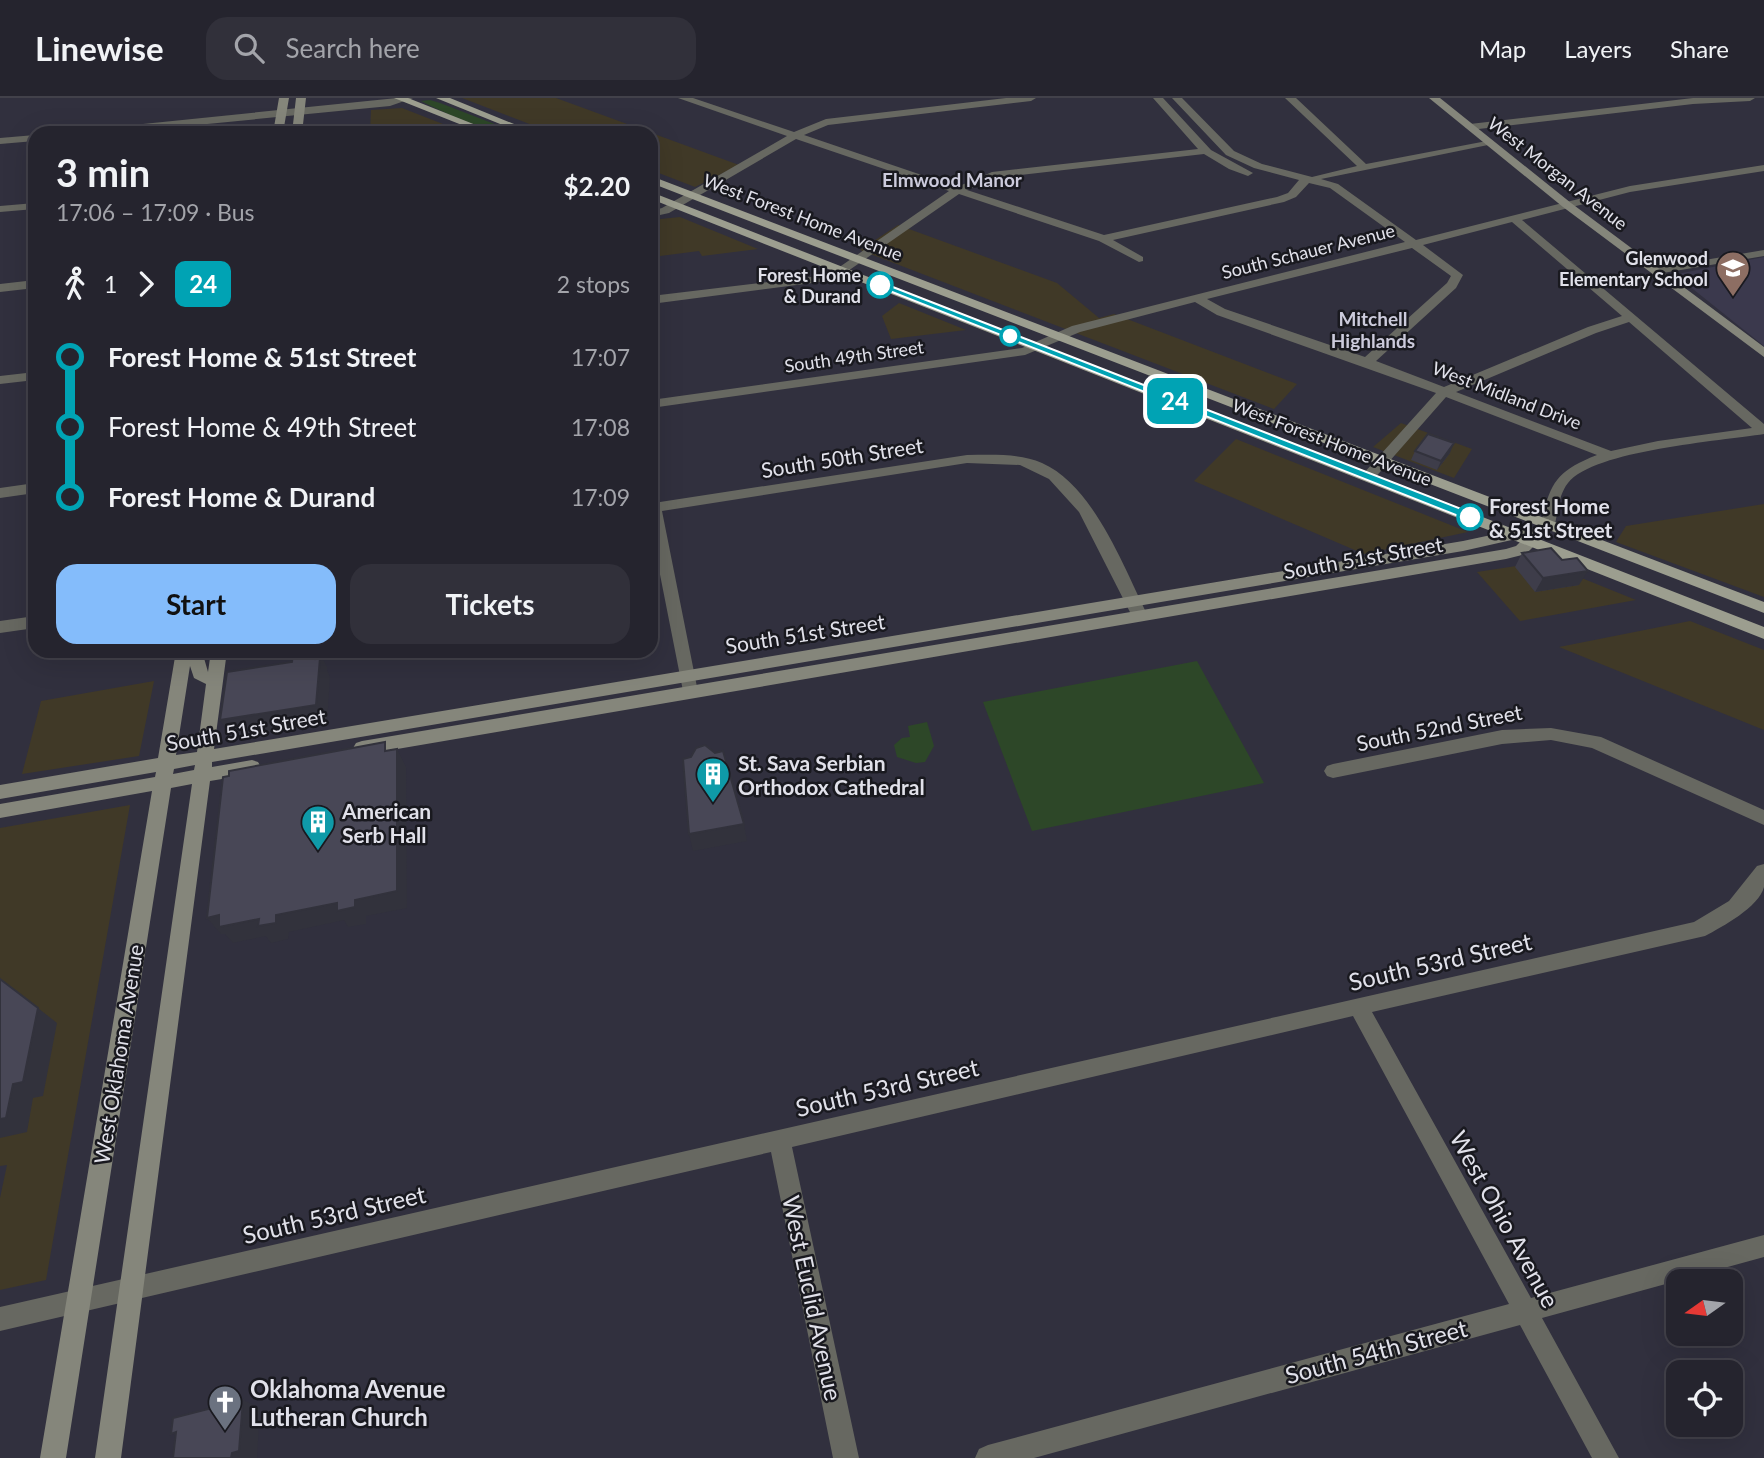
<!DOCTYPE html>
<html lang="en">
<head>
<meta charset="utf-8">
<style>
	body { margin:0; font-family:Lato,sans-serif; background:#31303a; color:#f1f3f6; height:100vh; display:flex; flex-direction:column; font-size:26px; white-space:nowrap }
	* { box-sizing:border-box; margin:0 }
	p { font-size:23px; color:#a3a4aa }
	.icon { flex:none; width:38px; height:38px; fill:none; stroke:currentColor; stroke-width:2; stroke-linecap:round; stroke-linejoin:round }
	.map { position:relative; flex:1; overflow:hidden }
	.side { position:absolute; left:28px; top:28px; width:630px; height:532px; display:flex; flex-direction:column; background:#25242e; border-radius:21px; box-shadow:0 7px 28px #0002,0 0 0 2px #42414a }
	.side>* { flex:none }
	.badge { padding:0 14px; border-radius:10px; font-size:24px; line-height:46px }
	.needle { width:46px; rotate:256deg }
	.tools { position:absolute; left:1666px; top:1171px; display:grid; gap:14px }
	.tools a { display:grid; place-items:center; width:77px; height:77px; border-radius:14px; background:#25242e; box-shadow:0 7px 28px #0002,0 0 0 2px #42414a; font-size:35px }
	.map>.badge { position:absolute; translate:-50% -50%; box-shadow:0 0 0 4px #fff }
	.legs { display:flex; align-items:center; gap:10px; height:77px; padding:0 28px; font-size:23px }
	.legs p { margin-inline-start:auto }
	.overview { display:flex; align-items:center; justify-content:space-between; height:119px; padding:0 28px }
	h1 { font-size:38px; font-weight:700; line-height:52px }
	.action { display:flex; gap:14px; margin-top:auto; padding:14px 28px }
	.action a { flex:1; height:80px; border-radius:21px; background:#84bcfb; color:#111; font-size:28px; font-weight:700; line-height:80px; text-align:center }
	.action a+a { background:#31303a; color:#f1f3f6 }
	ul { padding:0 28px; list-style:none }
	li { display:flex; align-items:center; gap:24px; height:70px; font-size:26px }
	li i { display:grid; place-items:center; width:10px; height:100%; margin:0 9px; background:currentColor }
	li i::after { content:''; width:18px; height:18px; margin:-9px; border:5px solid; border-radius:50%; background:#25242e }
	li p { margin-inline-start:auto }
	li:first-child i { background:linear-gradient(#0000 50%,currentColor 0) }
	li:last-child i { background:linear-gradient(currentColor 50%,#0000 0) }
	header { display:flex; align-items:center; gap:42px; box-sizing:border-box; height:98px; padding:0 35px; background:#25242e; border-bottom:2px solid #42414a }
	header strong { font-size:33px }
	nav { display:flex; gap:38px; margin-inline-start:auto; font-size:24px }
	.search { width:490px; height:63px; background:#31303a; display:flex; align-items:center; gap:18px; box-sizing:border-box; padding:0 24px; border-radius:21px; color:#a3a4aa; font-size:26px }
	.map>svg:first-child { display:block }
	.commercial { fill:#403927 }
	.built { fill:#3b394d }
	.green { fill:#2d4728 }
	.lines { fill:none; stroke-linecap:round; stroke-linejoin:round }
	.street { fill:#676861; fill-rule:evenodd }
	.secondary { fill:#85867b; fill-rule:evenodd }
	.primary { fill:#9c9e8f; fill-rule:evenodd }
	.wall { fill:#3e3d4a }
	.shaded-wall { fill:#32323c }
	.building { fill:#484756; stroke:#32323c; stroke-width:2 }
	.line-1 { fill:#00a3b4; stroke:#fff; stroke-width:2 }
	.stop-1-dot { fill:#fff; stroke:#00a3b4; stroke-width:3.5 }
	.labels { text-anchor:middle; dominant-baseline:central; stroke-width:5; stroke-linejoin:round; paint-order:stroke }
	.far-street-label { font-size:18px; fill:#e1e1ea; stroke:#19191f }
	.far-poi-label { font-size:18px; font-weight:bold; fill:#e1e1ea; stroke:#19191f; text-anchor:end }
	.far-stop-label { font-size:18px; font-weight:bold; fill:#e1e1ea; stroke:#19191f; text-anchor:end }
	.far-neighbourhood-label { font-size:19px; font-weight:bold; fill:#cccbdc; stroke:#19191f }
	.street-label { font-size:21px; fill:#e1e1ea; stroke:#19191f }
	.stop-label { font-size:21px; font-weight:bold; fill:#e1e1ea; stroke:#19191f; text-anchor:start }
	.poi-label { font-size:21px; font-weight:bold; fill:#e1e1ea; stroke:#19191f; text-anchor:start }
	.near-street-label { font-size:24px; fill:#e1e1ea; stroke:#19191f }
	.near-poi-label { font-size:24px; font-weight:bold; fill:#e1e1ea; stroke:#19191f; text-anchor:start }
</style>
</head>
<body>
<header>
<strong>Linewise</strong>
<div class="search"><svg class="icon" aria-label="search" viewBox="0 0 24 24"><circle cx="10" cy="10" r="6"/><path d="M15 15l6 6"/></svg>Search here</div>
<nav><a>Map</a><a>Layers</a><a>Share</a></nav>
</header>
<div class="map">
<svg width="1764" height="1360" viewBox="0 0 1764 1360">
	<rect width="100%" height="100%" fill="#31303e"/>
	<!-- commercial -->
	<path class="commercial" d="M462,0h94l183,67 -44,22 -44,-17v-37h-98z
		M402,10l64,25h-38l-1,-5 -57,5 1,-23z
		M680,119l78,32 -56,7 -3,-5 -39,5 -9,-36z
		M898,127l159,58 42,35 15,-4 183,70 -23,25 -414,-159z
		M899,205l67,27 -75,9 -9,-23z
		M1401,325l71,26 -18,29 -81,-31z
		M1236,341l232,93 -104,22 -170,-73z
		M1764,406v93l-148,-55 10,-16z
		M1542,464l94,38 -116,21 -43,-49z
		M1690,523l74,29v80l-205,-83z
		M154,583l-15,75 -117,18 19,-73z
		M130,707l-84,475 -46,10v-92l7,-33 -7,1v-338z"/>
	<!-- built -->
	<path class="built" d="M1764,159v89l-86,-69 4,-4z"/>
	<!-- green -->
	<path class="green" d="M430,2l10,3 78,30c-31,0 -69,-18 -97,-32z
		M1197,563l67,122 -232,48 -49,-129z
		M927,624l7,24 -9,16 -9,1 -19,-6 -3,-12 8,-7 8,-1 -2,-11z"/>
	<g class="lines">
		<!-- street -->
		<path class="street" d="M397,0h16l-23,8 -275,27h-36l5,-3z
			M678,0h15l101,34 32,-13 180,-21h30l-5,3 -203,24 -24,10 153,52 35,-15 206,-23 -45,-51h10l48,52 42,23 -5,3 -19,-7 -25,-15 -210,24 -27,12 137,45 173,-38 11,-4 11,-13 -45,-12 -28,-13 -54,-57h10l52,53 28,13 50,13 45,-11 -72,-68h11l70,66 126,-24 1,2 -5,3 -167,34 17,5 78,56 214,-54 134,-21v6l-134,21 -108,28 242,204v10c-43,7 -170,16 -196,49 -9,11 -10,28 -13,41l-7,5 -7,-5c9,-41 15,-53 56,-69l-151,-58 -73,83h-10v-6l73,-81 -219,-78 -22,-13 -115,30 -55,23 -374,53v-8l371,-52 50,-22 333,-84 -75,-54 -21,-5 -13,14 -12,5 -171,38 30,17v4l-4,1 -40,-21 -140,-47 -124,86 -184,24v-8l177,-21 121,-84 -153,-52 -127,74 -18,4v-6l11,-3 125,-72zM1512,124l110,94 -34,11 -144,60 -68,-26 80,-73 7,-13 -40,-30zM1412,150l39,28 -4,7 -82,74 -140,-48 -18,-10zM1629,224l123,106 -94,13 -47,10 -155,-59 140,-59z
			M1693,0h62l-5,3 -57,3 -223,26 -5,-3 5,-3z
			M35,37v6l-35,3v-6z
			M35,105v6l-35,3v-6z
			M1764,152v6l-107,18 -6,-3 6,-3z
			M35,182v8l-35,4v-8z
			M35,274v8l-35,4v-8z
			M967,357c25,0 52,-2 75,8 52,23 82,105 106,153l-2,4h-12l-55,-108 -30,-33 -29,-14 -53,-2 -305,48 36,181 -8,6 -6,-2 -33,-167v-42l7,5 2,10z
			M35,385v10l-35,5v-10z
			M35,518v12l-35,5v-12z
			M1551,630l50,9 163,73v15l-172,-77 -41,-8 -49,4 -169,34 -6,-2 -3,-5 3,-5 6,-2 169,-34z
			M1764,766c0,7 0,16 0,23 -5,20 -42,40 -59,49l-333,76 159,286 233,-63v22l-222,61 77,140h-27l-72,-133 -486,133h-59l4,-9 9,-4 521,-141 -156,-288 -561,131 67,311h-26l-62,-306 -771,179v-24l1694,-385 35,-21 28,-35z"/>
		<!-- secondary -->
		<path class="secondary" d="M279,0h10l-6,35h-10z
			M296,0h10l-4,35h-10z
			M1429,0h11l131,105 193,144v10l-201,-150z
			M1548,421l7,5 -2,3 -27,27 -20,5 -1144,196 -6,-2 -3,-5 3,-5 6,-2 1144,-192 10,-3 9,-9 -62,14 -1251,211v5l40,-7 6,2 3,5 -3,5 -6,2 -42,7 -89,677h-26l97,-674 -21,4 -105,670h-26l112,-667 -152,27v-14l155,-27 1,-5 -156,27v-14l158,-27 18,-107h26l6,21 3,-21h16l-13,98 1249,-208 65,-14 6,2zM190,568l4,12 12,6 -9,68 -21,3zM195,667l-1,5 -21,4 1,-5z"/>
		<!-- primary -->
		<path class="primary" d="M394,0h14l88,35h-14z
			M436,0h14l86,35h-14z
			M651,78l1113,426v11l-1113,-430z
			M651,94l1113,435v12l-1113,-440z"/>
	</g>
	<!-- wall -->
	<path class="wall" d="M1415,353l35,2 -13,17 -26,-10z
		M1522,455l57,32 -44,7 -20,-25z"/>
	<!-- shaded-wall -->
	<path class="shaded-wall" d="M1454,345l-4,10 -13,17 4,-9z
		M1588,473l-9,14 -44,7 8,-14z
		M317,553h2l8,16v3l3,7 -3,46 -95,16 -12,-19z
		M397,651l9,18 1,141 -41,8v8l-18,3 -4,-7 -55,12 -1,7 -17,4 -5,-7 -33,7 -8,-9h-4l-14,-16 12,-3h57l79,-15z
		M744,726l3,17 -54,10 -4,-17z
		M38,910l19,15 -14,73 -10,2 -6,34 -27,6v-19z
		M243,1302l17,8 -3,50h-26z"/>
	<!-- building -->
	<path class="building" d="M1428,336l26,9 -13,18 -26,-10z
		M1551,450l11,12 15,-2 11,13 -45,7 -21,-25z
		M299,553h18l-1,8 4,-1 -4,47 -96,15 7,-48 65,-10 1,-10z
		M385,644v9l12,-2v142l-42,9v7l-18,4v-8l-61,12v8l-18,3 1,-7 -40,8v-12l-12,3 16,-141 6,-1v-5z
		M705,647l10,8 8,-2 21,73 -55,10 -6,-75 8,-2 5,-9z
		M0,881l38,29 -15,74 -10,2 -7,34 -6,1z
		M243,1302l-4,51 -7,2 -1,5h-58l3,-26 -5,2 2,-16z"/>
	<!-- line-1 -->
	<path class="line-1" d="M880,184l594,232 2,3 -10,2 -589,-233v-3z"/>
	<!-- icons -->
	<defs>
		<g id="school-pin" transform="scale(1.75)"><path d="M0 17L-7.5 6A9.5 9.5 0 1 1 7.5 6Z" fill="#8d6e63" stroke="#19191f"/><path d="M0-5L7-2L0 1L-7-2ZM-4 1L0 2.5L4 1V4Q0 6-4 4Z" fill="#fff"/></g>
		<g id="building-pin" transform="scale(1.75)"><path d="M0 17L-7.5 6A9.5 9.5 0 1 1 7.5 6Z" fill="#0f9aa8" stroke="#19191f"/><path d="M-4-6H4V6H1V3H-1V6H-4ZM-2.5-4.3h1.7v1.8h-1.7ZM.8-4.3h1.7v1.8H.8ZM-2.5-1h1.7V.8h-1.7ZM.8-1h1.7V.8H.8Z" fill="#fff"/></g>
		<g id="church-pin" transform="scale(1.75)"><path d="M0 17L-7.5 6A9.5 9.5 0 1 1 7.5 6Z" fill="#6b7280" stroke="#19191f"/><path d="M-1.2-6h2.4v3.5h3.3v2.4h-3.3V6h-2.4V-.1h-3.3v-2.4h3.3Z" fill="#fff"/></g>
	</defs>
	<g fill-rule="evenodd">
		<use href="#school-pin" x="1733" y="170"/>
		<use href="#building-pin" x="713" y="676"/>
		<use href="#building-pin" x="318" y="724"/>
		<use href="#church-pin" x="225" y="1304"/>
	</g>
	<!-- markers -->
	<g class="stop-1-dot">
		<circle cx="880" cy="187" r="12"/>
		<circle cx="1010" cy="238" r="9"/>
		<circle cx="1470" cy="419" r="12"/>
	</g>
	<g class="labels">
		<!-- far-street labels -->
		<g class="far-street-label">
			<text transform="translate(1558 75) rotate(38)">West Morgan Avenue</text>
			<text transform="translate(803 119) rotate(21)">West Forest Home Avenue</text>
			<text transform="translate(1308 153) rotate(-14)">South Schauer Avenue</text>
			<text transform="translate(854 258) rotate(-8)">South 49th Street</text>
			<text transform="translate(1507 297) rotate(21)">West Midland Drive</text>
			<text transform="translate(1332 344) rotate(21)">West Forest Home Avenue</text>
		</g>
		<!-- far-poi labels -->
		<g class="far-poi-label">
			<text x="1708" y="160">Glenwood<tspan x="1708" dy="21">Elementary School</tspan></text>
		</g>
		<!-- far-stop labels -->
		<g class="far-stop-label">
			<text x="861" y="177">Forest Home<tspan x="861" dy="21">&amp; Durand</tspan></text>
		</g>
		<!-- far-neighbourhood labels -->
		<g class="far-neighbourhood-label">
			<text x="952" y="81">Elmwood Manor</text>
			<text x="1373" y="220">Mitchell<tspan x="1373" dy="22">Highlands</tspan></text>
		</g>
		<!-- street labels -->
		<g class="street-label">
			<text transform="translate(842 359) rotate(-9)">South 50th Street</text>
			<text transform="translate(1363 459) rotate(-10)">South 51st Street</text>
			<text transform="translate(805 535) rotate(-9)">South 51st Street</text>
			<text transform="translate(1439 629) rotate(-11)">South 52nd Street</text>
			<text transform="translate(246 631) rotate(-10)">South 51st Street</text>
			<text transform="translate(118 956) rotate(-81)">West Oklahoma Avenue</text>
		</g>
		<!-- stop labels -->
		<g class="stop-label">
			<text x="1489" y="407">Forest Home<tspan x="1489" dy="24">&amp; 51st Street</tspan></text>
		</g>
		<!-- poi labels -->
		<g class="poi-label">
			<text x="738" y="664">St. Sava Serbian<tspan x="738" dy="24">Orthodox Cathedral</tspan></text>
			<text x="342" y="712">American<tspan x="342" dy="24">Serb Hall</tspan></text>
		</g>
		<!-- near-street labels -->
		<g class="near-street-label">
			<text transform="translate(1440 863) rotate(-13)">South 53rd Street</text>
			<text transform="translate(887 989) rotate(-13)">South 53rd Street</text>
			<text transform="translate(334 1116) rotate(-13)">South 53rd Street</text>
			<text transform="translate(1505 1121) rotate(61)">West Ohio Avenue</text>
			<text transform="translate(813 1200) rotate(78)">West Euclid Avenue</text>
			<text transform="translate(1376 1253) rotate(-15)">South 54th Street</text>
		</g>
		<!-- near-poi labels -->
		<g class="near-poi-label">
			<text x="250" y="1290">Oklahoma Avenue<tspan x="250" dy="28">Lutheran Church</tspan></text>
		</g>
	</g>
</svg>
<div class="tools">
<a><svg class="needle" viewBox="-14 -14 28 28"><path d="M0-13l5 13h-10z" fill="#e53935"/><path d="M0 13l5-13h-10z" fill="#a3a4aa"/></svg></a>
<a><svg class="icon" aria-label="locate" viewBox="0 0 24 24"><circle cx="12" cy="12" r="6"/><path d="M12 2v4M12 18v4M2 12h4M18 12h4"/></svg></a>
</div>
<b class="badge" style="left:1175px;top:303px;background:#00a3b4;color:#fff">24</b>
<section class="side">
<div class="overview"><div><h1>3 min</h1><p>17:06 – 17:09 · Bus</p></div><b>$2.20</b></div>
<div class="legs"><svg class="icon" aria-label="walk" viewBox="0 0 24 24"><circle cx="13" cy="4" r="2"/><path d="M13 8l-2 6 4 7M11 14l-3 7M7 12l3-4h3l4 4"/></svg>1<svg class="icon" aria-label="forward" viewBox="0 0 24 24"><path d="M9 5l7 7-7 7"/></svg><b class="badge" style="background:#00a3b4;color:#fff">24</b><p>2 stops</p></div>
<ul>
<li><i style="color:#00a3b4"></i><b>Forest Home &amp; 51st Street</b><p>17:07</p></li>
<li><i style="color:#00a3b4"></i><span>Forest Home &amp; 49th Street</span><p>17:08</p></li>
<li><i style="color:#00a3b4"></i><b>Forest Home &amp; Durand</b><p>17:09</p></li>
</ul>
<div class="action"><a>Start</a><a>Tickets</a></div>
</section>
</div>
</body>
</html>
